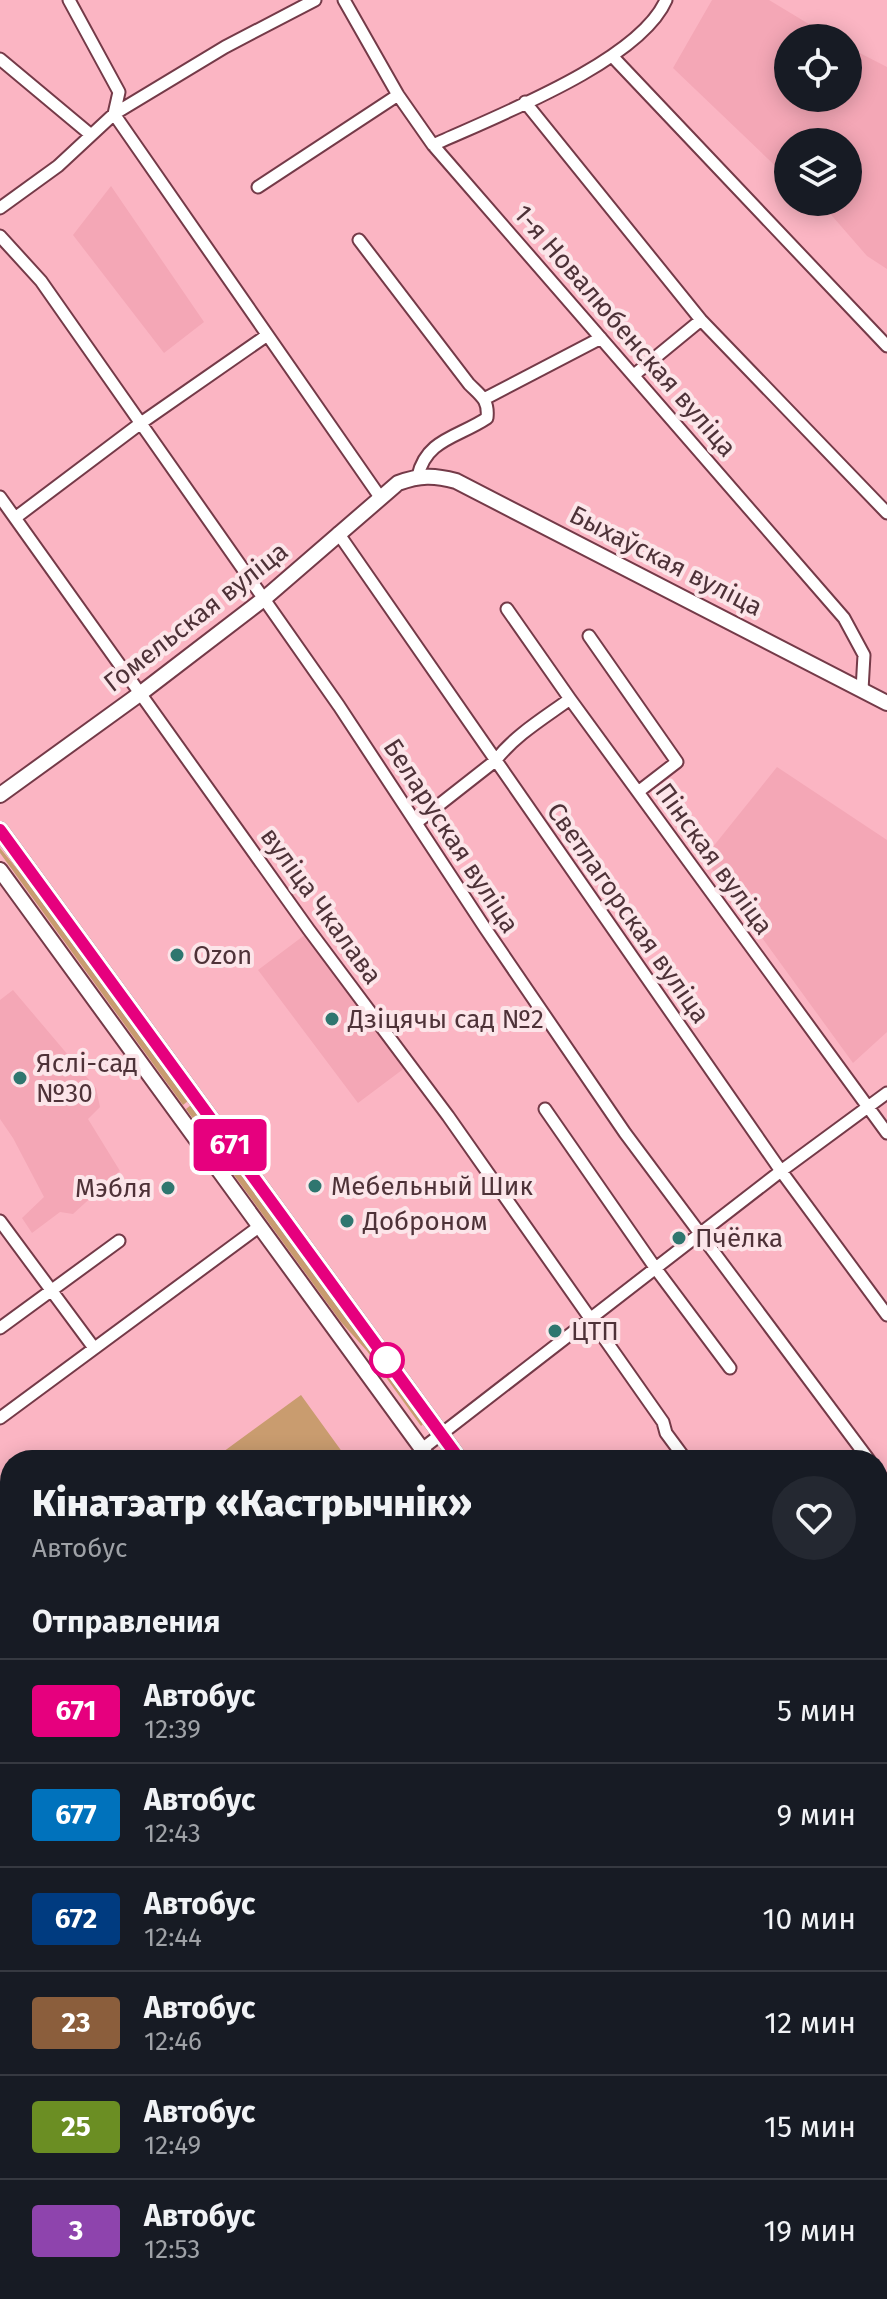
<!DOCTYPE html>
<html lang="ru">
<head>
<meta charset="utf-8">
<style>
	body { margin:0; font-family:"Fira Sans",sans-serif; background:#242831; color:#f1f3f6; height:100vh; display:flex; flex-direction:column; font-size:30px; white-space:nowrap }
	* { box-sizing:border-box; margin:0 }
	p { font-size:26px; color:#9ea1a6 }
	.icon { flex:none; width:44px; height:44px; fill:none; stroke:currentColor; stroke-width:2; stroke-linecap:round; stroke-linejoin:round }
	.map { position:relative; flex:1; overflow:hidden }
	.sheet { position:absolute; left:0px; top:1450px; width:888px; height:850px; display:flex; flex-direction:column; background:#171b24; border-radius:32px 32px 0 0; box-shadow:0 4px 20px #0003 }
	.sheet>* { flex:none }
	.badge { padding:0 16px; border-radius:6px; font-size:28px; line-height:52px }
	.buttons { position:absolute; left:774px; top:24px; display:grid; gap:16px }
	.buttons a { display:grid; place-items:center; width:88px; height:88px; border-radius:50%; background:#171b24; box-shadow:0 4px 20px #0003; font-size:40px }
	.map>.badge { position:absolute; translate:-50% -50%; box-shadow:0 0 0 4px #fff }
	h2 { padding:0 32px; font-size:30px; line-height:72px }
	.round { display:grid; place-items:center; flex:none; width:84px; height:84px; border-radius:42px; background:#242831 }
	.head { display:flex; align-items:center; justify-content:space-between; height:136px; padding:0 32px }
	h1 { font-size:38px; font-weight:800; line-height:60px }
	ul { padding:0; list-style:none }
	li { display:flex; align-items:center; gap:24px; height:104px; padding:0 32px; border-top:2px solid #363941 }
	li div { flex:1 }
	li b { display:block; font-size:30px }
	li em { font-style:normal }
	li .badge { min-width:88px; font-weight:700; text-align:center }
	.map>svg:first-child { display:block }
	.built { fill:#f4a7b6 }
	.green { fill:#c99c6f }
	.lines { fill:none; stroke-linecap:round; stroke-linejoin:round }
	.minor-casing { stroke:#743a48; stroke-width:15 }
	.major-casing { stroke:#743a48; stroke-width:18 }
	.minor { stroke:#fff; stroke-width:11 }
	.major { stroke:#fff; stroke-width:14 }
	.line-casing { stroke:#fff; stroke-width:18 }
	.line { stroke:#e6007e; stroke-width:12 }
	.poi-dot { fill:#2f766f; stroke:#fce5e9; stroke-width:3 }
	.stop-dot { fill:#fff; stroke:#e6007e; stroke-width:4 }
	.labels { text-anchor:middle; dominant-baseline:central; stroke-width:8; stroke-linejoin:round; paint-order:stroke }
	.street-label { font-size:26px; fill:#4e3238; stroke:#fce5e9 }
	.poi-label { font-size:26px; fill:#4e3238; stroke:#fce5e9; text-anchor:start }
</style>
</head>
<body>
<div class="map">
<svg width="887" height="2299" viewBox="0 0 887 2299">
	<rect width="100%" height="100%" fill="#fbb5c3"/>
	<!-- built -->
	<path class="built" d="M712,0h57l63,38h-44v60h60v-51l39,20v202l-20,-13 -47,-54h28v-60h-60v36l-115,-110z
		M111,186l93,136 -40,31 -91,-118z
		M777,767l110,73v192l-34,31 -149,-205z
		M306,934l100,133 -48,36 -100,-133z
		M13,990l83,98 4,19 -12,12 32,52 -47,43 -13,-2 -28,21 -10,-15 22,-21 -31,-59 -13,-19v-119z
		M887,2289v10h-6l-2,-4 -6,4h-76l-6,-9h84l4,4z
		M219,2290h72l7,9h-73z
		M346,2290h93l7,9h-93z"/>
	<!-- green -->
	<path class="green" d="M0,848l35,43 153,210 -5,4 -183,-252z
		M191,1105l232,319 -2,2 -54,-75 -26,-29 -155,-213z
		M301,1395l47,65h-136z
		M878,1911l9,12v78l-9,7z"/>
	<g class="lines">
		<!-- minor casing -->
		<g class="minor-casing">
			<path id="minor" d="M69,0l50,92 -5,22 266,383
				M344,0l54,95 35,50 411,473 20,37 -2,35
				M613,57l274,289
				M0,59l91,76
				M525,102l176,218 186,193
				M433,145c61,-28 206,-83 233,-145
				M258,187l140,-92
				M0,208l58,-42 56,-52 111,-67 90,-47
				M0,236l41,45 298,425 146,222 140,205 244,327
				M359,240l110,144c12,12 20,16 18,34 -28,19 -61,21 -69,58
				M634,375l67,-55
				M486,398l115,-60
				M0,497l309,433 139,186 215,306 3,11 20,27
				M15,518l126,-95 125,-87
				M338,533l443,638 106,144
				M507,609l63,90 317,434
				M589,636l88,126 -39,30
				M416,823l79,-62c20,-26 49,-43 75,-62
				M545,1109l111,160 74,99
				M0,1221l94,127
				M0,1328l119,-87
				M0,1418l260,-192
				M422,1449l359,-278 106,-78
				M878,1473l9,12
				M0,1588l10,14
				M0,1671l10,14
				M878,1714l9,12
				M0,1865l10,-7
				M0,2018l10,14
				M69,2290l7,9
				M196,2290l6,9
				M325,2290l7,9
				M445,2290l7,9
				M502,2290l10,9
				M614,2290l7,9
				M785,2290l6,9
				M674,2299l11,-9"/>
		</g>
		<!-- major casing -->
		<g class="major-casing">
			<path id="major" d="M0,795l141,-102 124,-95 133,-115c22,-8 36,-8 58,-2l431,222
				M0,830l460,630
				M0,870l430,590
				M878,1686l9,-7
				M878,1894l9,12
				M878,2053l9,-16
				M878,2068l9,13
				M53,2299l12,-9"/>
		</g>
		<!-- minor -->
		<use href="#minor" class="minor"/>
		<!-- major -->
		<use href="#major" class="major"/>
	</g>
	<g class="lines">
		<!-- line casing -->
		<g class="line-casing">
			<path id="line" d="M0,830l460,630"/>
		</g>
		<!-- line -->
		<use href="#line" class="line"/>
	</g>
	<!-- markers -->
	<g class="poi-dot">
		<circle cx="177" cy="955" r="8"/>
		<circle cx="332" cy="1019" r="8"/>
		<circle cx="20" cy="1078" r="8"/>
		<circle cx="315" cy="1186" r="8"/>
		<circle cx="168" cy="1188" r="8"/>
		<circle cx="347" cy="1221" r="8"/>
		<circle cx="679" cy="1238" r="8"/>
		<circle cx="555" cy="1331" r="8"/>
	</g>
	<circle class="stop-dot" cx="387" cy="1360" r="16"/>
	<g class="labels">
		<!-- street labels -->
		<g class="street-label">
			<text transform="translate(625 331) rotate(49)">1-я Новалюбенская вуліца</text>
			<text transform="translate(666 561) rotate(27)">Быхаўская вуліца</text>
			<text transform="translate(196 617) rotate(-38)">Гомельская вуліца</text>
			<text transform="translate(451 836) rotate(57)">Беларуская вуліца</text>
			<text transform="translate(714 859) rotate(54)">Пінская вуліца</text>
			<text transform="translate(321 906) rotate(54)">вуліца Чкалава</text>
			<text transform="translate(628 913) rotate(55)">Светлагорская вуліца</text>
		</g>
		<!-- poi labels -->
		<g class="poi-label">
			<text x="193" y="955">Ozon</text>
			<text x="348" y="1019">Дзіцячы сад №2</text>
			<text x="36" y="1063">Яслі-сад<tspan x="36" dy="30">№30</tspan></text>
			<text x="331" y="1186">Мебельный Шик</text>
			<text x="152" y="1188" text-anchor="end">Мэбля</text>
			<text x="363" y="1221">Доброном</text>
			<text x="695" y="1238">Пчёлка</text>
			<text x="571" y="1331">ЦТП</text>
		</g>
	</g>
</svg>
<div class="buttons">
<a><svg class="icon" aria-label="locate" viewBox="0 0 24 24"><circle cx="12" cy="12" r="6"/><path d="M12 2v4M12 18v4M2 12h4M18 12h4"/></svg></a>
<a><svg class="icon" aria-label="layers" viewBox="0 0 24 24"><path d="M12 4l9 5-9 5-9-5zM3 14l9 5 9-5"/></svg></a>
</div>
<b class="badge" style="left:230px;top:1145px;background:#e6007e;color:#fff">671</b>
<section class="sheet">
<div class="head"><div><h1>Кінатэатр «Кастрычнік»</h1><p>Автобус</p></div><a class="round"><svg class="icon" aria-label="heart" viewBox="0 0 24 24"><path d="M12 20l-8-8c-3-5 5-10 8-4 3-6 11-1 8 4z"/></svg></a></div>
<h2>Отправления</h2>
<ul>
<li><span class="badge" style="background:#e6007e;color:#fff">671</span><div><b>Автобус</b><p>12:39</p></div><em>5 мин</em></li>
<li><span class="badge" style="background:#0072bc;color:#fff">677</span><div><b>Автобус</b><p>12:43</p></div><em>9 мин</em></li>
<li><span class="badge" style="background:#003b80;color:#fff">672</span><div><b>Автобус</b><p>12:44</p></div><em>10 мин</em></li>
<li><span class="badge" style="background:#8b5e3c;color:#fff">23</span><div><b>Автобус</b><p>12:46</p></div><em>12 мин</em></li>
<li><span class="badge" style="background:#6b8e23;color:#fff">25</span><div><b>Автобус</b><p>12:49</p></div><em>15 мин</em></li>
<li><span class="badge" style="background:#8e44ad;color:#fff">3</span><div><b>Автобус</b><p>12:53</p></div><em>19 мин</em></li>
</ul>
</section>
</div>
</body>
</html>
